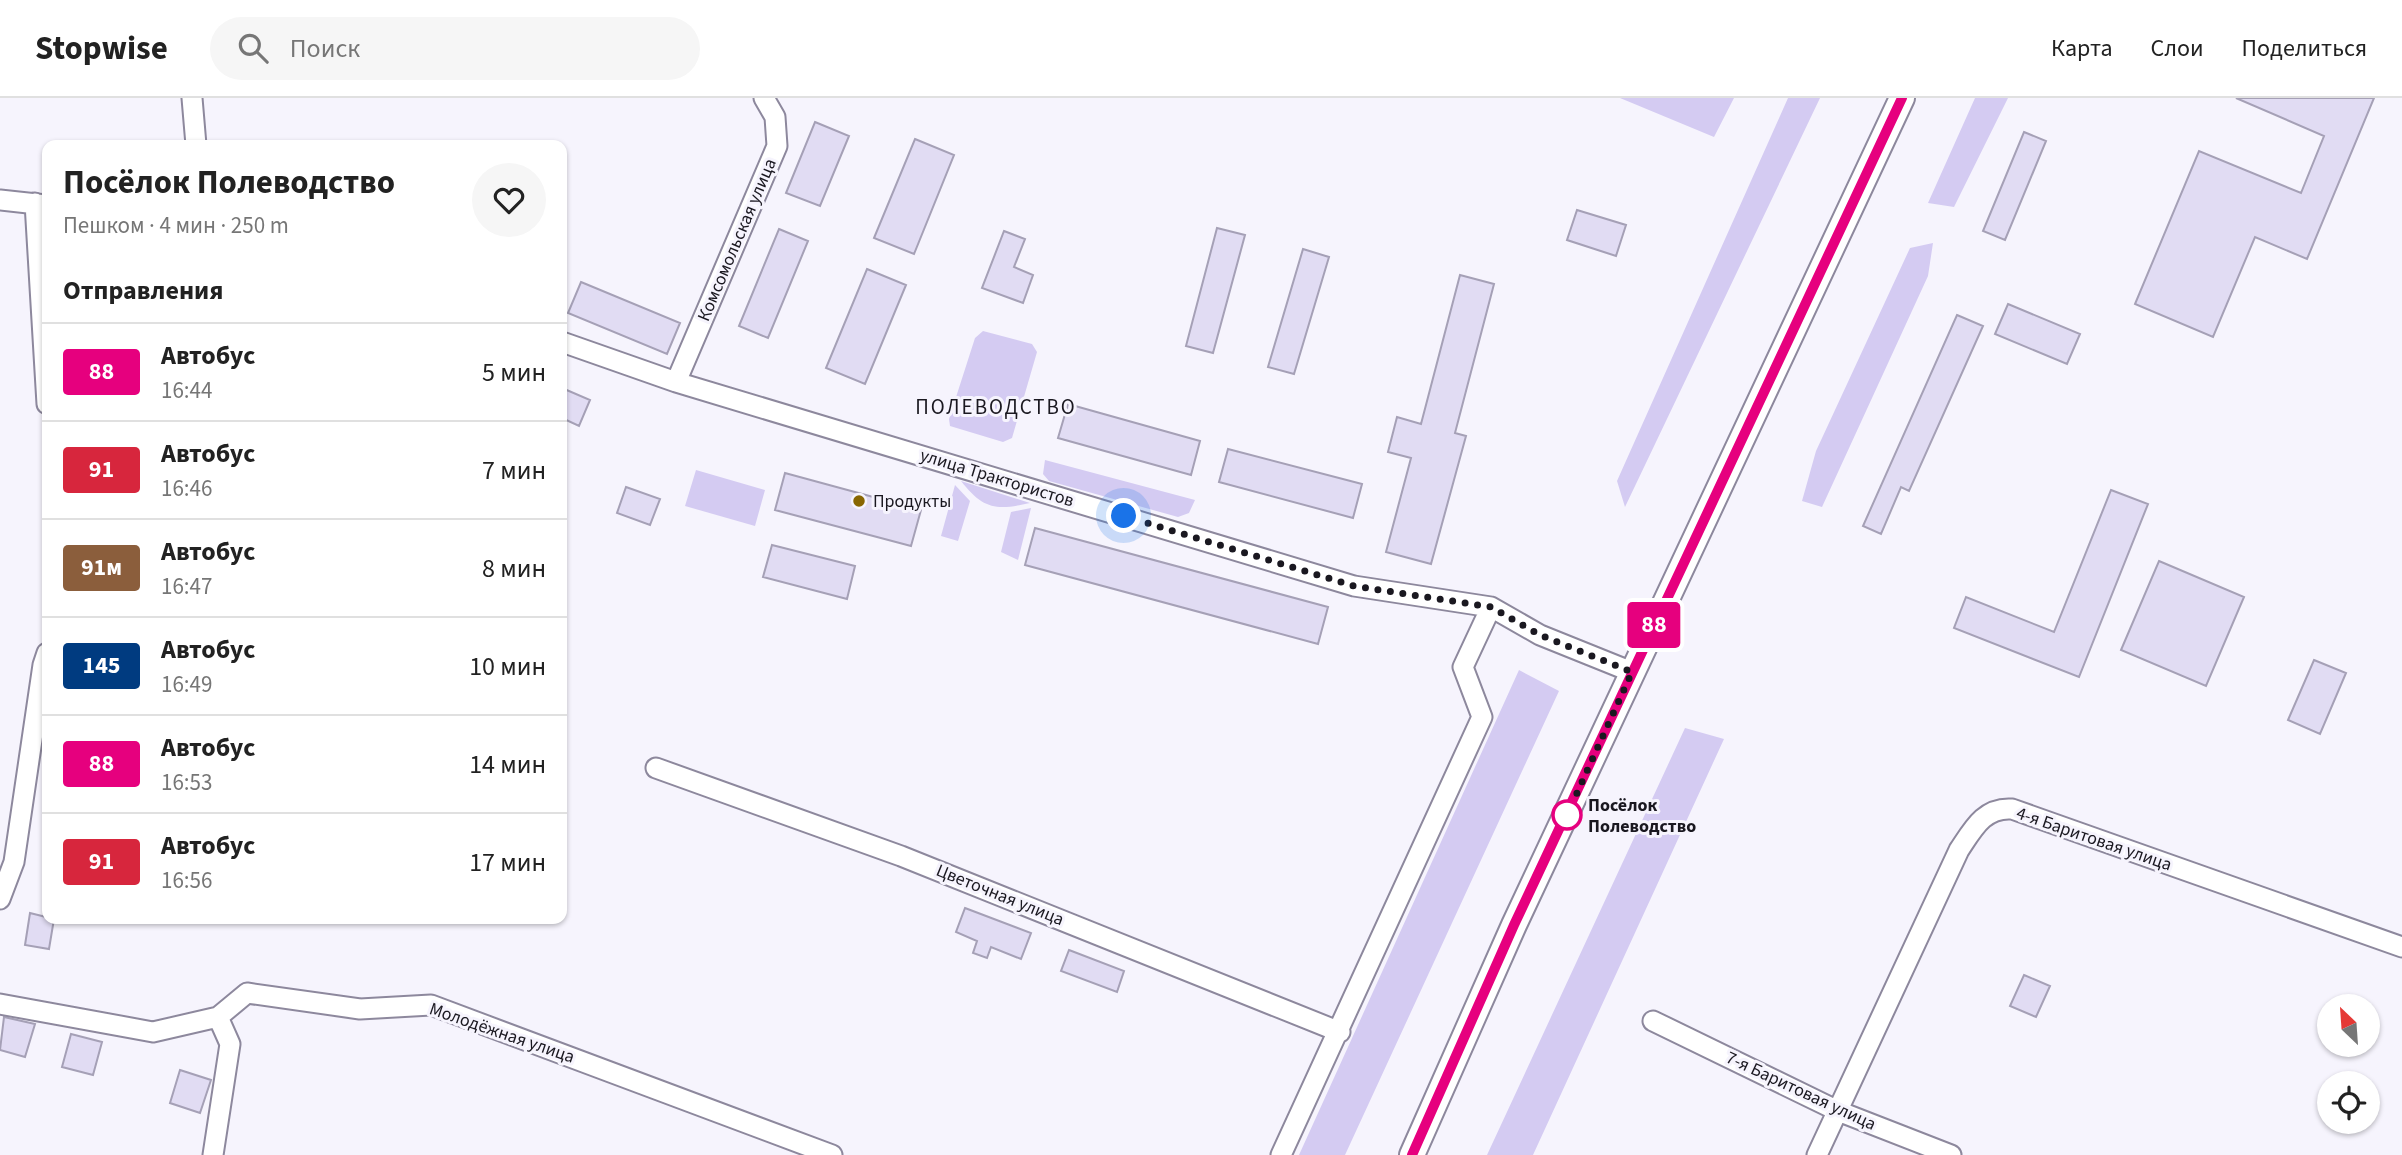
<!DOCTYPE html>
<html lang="ru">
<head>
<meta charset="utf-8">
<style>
	body { margin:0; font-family:"Source Sans 3",sans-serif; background:#f6f6f6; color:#222; height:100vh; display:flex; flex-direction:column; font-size:26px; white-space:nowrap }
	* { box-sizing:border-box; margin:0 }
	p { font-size:23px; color:#767676 }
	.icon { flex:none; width:38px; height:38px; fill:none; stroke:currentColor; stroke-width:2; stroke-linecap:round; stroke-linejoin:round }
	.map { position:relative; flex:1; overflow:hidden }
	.panel { position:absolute; left:42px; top:42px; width:525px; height:784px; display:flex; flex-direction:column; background:#fff; border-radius:14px; box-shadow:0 2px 5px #0004 }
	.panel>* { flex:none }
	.badge { padding:0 14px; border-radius:5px; font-size:24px; line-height:46px }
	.needle { width:46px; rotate:335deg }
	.fabs { position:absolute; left:2317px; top:896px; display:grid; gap:14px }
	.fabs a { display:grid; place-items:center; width:63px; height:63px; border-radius:50%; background:#fff; box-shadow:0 2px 5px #0004; font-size:35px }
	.you { position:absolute; width:35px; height:35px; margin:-18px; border:5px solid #fff; border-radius:50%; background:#1a73e8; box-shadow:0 0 0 10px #1a73e833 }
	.map>.badge { position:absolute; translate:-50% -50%; box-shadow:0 0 0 4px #fff }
	h2 { padding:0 21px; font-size:26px; line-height:63px }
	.round { display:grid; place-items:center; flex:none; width:74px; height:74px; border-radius:37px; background:#f6f6f6 }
	.headline { display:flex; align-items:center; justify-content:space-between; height:119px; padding:0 21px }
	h1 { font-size:33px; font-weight:700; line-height:52px }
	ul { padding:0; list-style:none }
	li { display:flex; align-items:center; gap:21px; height:98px; padding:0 21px; border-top:2px solid #e0e0e0 }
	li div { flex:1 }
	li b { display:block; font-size:26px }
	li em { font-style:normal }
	li .badge { min-width:77px; font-weight:700; text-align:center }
	header { display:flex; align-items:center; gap:42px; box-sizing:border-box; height:98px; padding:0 35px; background:#fff; border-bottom:2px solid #e0e0e0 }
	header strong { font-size:33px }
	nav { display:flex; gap:38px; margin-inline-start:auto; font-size:24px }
	.search { width:490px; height:63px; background:#f6f6f6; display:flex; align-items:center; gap:18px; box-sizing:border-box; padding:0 24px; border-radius:38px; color:#767676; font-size:26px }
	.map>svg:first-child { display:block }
	.green { fill:#d4cbf2 }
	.building { fill:#e1dcf3; stroke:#a5a0b6; stroke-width:2 }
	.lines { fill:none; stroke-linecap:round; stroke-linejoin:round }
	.minor-casing { stroke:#8d889d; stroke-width:23 }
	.major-casing { stroke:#8d889d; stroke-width:28 }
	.minor { stroke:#fff; stroke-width:19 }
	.major { stroke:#fff; stroke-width:24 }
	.line-casing { stroke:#fff; stroke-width:16 }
	.line { stroke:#e6007e; stroke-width:10 }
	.walk { stroke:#1a1820; stroke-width:7; stroke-dasharray:0 12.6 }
	.poi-dot { fill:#886601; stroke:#f6f4fd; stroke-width:2.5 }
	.stop-dot { fill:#fff; stroke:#e6007e; stroke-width:3.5 }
	.labels { text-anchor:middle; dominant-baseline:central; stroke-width:6; stroke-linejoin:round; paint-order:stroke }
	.street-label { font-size:18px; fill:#1a1820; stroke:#f6f4fd }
	.poi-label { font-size:18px; fill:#1a1820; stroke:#f6f4fd; text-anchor:start }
	.stop-label { font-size:18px; font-weight:bold; fill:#1a1820; stroke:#f6f4fd; text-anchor:start }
	.quarter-label { font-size:21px; letter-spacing:2px; fill:#1a1820; stroke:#f6f4fd }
</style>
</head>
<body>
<header>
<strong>Stopwise</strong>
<div class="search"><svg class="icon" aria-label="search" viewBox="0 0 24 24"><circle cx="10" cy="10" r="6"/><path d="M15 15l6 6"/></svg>Поиск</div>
<nav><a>Карта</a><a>Слои</a><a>Поделиться</a></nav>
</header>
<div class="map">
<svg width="2402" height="1057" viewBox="0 0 2402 1057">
	<rect width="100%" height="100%" fill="#f6f4fd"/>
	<!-- green -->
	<path class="green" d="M1620,0h114l-20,39z
		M1788,0h32l-195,409 -8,-26z
		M1975,0h33l-54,109 -26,-4z
		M1933,145l-5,33 -106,231 -20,-6 14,-50 94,-203z
		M983,233l49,13 5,8 -25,86 -9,4 -53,-16 -1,-7 26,-81z
		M1045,362l150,40 -6,13 -11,4 -129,-36 -6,-7z
		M696,372l69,20 -10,36 -70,-20z
		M961,383l69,22c-34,8 -47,6 -69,-22z
		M955,387l15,16 -12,40 -17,-5z
		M1031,410l-13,52 -17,-8 10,-40z
		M1519,572l40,21 -214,464h-46z
		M1685,630l39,11 -191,416h-46z"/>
	<!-- building -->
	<path class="building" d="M2236,0h138l-67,161 -52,-22 -42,100 -78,-33 64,-153 102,42 23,-57z
		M815,24l34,14 -29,70 -34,-13z
		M2024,34l22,9 -41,99 -22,-9z
		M915,41l39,16 -40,99 -40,-16z
		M1577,112l49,15 -10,31 -49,-16z
		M1217,130l28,7 -32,118 -27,-7z
		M779,131l29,12 -40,97 -29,-12z
		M1004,133l21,8 -11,28 19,8 -10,28 -41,-15z
		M1303,151l26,8 -35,117 -26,-7z
		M867,171l39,16 -41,99 -39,-16z
		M1460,177l34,9 -39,149 11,3 -35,128 -45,-12 25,-94 -23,-6 9,-35 24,7z
		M581,184l99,41 -13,31 -99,-41z
		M2008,206l72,30 -13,30 -72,-30z
		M1957,217l26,11 -74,165 -8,-4 -20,47 -18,-8z
		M562,290l28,12 -11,26 -17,-8z
		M1068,306l132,37 -9,34 -133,-37z
		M1228,351l134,35 -9,34 -134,-36z
		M785,375l136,37 -10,36 -136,-36z
		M626,389l34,12 -10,26 -33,-12z
		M2111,392l37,14 -69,173 -125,-49 12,-31 88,35z
		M1035,430l293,79 -10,37 -293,-79z
		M772,447l83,21 -8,33 -84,-22z
		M2159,463l85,36 -38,89 -85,-36z
		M2314,562l32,13 -26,61 -32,-14z
		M965,810l66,25 -10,26 -30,-12 -4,11 -14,-5 4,-12 -21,-9z
		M30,815l24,6 -5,30 -24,-4z
		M1069,852l55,21 -7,21 -56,-21z
		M2024,877l26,11 -14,31 -26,-11z
		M4,919l31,7 -10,33 -25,-7z
		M71,936l31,8 -9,33 -31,-8z
		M180,972l31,10 -11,33 -30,-10z"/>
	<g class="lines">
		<!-- minor casing -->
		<g class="minor-casing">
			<path id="minor" d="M192,0l4,47
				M0,102l46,5
				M35,105l12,201
				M562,244l114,40 678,204 137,21 49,28 92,37
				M676,284l101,-236 -2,-29 -11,-19
				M656,670l245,88 439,176
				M0,801l14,-37 29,-197 4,-12
				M0,906l153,28 65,-15 29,-24 113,16 71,-4 401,150
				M1653,923l185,90 113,44
				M213,1057l17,-111 -12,-27
				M1281,1057l201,-438 -19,-50 28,-60
				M1817,1057l142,-305c14,-21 25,-43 53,-41l390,138"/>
		</g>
		<!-- major casing -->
		<g class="major-casing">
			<path id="major" d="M1412,1057l102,-230 388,-827"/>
		</g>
		<!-- minor -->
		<use href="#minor" class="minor"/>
		<!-- major -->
		<use href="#major" class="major"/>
	</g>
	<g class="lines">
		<!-- line casing -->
		<g class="line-casing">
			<path id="line" d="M1412,1057l102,-230 388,-827"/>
		</g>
		<!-- line -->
		<use href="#line" class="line"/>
		<!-- walk -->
		<path class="walk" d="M1124,418l230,70 137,21 49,28 92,37 -65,143"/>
	</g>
	<!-- markers -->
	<circle class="poi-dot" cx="859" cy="403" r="7"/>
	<circle class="stop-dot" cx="1567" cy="717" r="14"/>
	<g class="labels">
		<!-- street labels -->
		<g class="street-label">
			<text transform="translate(737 142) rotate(-67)">Комсомольская улица</text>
			<text transform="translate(997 380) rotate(17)">улица Трактористов</text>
			<text transform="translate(2094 741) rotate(19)">4-я Баритовая улица</text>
			<text transform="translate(1000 797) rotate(22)">Цветочная улица</text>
			<text transform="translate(502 935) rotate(19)">Молодёжная улица</text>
			<text transform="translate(1801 993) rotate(25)">7-я Баритовая улица</text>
		</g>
		<!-- poi labels -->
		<g class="poi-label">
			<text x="873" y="403">Продукты</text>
		</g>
		<!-- stop labels -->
		<g class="stop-label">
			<text x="1588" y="707">Посёлок<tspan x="1588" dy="21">Полеводство</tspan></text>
		</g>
		<!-- quarter labels -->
		<g class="quarter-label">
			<text x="996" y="309">ПОЛЕВОДСТВО</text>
		</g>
	</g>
</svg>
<div class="fabs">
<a><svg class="needle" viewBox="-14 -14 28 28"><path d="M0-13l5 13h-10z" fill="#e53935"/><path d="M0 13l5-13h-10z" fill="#767676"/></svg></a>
<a><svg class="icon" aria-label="locate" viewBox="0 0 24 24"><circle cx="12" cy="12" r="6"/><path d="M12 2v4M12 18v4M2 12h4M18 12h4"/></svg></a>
</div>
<div class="you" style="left:1124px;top:418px"></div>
<b class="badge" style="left:1654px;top:527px;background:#e6007e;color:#fff">88</b>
<section class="panel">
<div class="headline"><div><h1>Посёлок Полеводство</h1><p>Пешком · 4 мин · 250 m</p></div><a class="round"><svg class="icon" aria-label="heart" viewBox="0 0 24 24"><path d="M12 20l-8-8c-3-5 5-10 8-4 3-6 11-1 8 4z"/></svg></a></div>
<h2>Отправления</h2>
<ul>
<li><span class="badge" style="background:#e6007e;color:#fff">88</span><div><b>Автобус</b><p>16:44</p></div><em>5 мин</em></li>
<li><span class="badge" style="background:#d7263d;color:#fff">91</span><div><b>Автобус</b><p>16:46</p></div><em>7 мин</em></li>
<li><span class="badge" style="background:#8b5e3c;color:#fff">91м</span><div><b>Автобус</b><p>16:47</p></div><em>8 мин</em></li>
<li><span class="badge" style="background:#003b80;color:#fff">145</span><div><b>Автобус</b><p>16:49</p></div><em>10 мин</em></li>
<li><span class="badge" style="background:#e6007e;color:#fff">88</span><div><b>Автобус</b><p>16:53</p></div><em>14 мин</em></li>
<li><span class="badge" style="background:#d7263d;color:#fff">91</span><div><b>Автобус</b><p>16:56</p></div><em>17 мин</em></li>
</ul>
</section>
</div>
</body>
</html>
